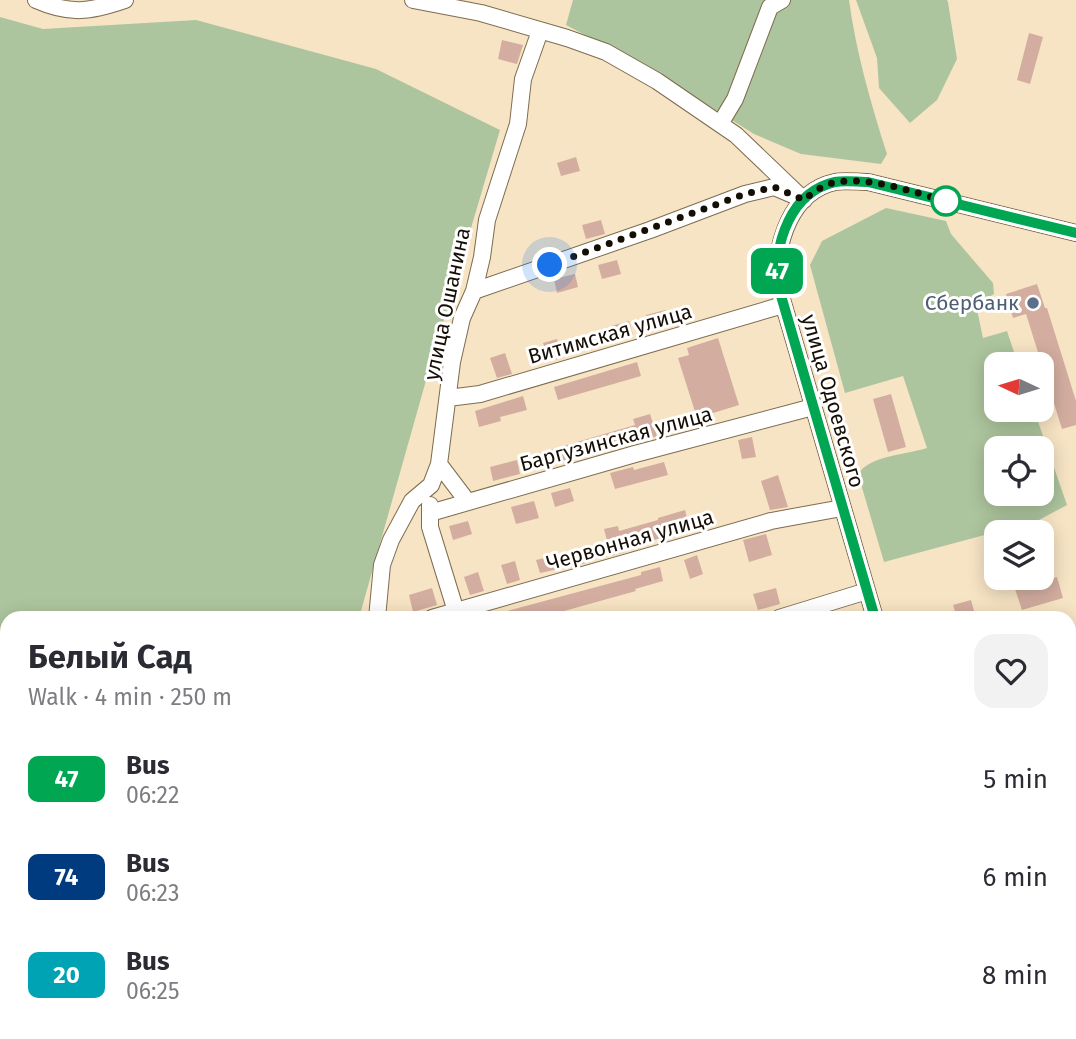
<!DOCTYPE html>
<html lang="en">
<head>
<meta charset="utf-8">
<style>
	body { margin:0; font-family:"Fira Sans",sans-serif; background:#f2f2f3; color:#2b2b33; height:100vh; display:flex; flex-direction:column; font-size:26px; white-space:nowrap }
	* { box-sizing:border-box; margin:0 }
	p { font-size:23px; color:#7c7c81 }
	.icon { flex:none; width:38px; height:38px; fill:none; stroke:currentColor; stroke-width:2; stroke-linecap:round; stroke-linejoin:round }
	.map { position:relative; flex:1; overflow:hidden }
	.details { position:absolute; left:0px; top:611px; width:1076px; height:429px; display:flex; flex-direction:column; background:#fff; border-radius:21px 21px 0 0; box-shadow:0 4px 18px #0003 }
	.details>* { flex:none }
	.badge { padding:0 14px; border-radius:10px; font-size:24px; line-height:46px }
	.needle { width:46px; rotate:274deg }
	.buttons { position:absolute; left:984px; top:352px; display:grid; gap:14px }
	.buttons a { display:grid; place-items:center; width:70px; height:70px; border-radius:14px; background:#fff; box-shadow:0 4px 18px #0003; font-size:35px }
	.you { position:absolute; width:35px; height:35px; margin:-18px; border:5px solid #fff; border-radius:50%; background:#1a73e8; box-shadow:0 0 0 10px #1a73e833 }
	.map>.badge { position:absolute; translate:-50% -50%; box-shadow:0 0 0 4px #fff }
	.round { display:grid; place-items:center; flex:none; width:74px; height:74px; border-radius:21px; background:#f2f2f3 }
	.overview { display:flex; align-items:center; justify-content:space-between; height:119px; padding:0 28px }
	h1 { font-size:33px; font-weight:700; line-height:52px }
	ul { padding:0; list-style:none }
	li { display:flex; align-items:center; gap:21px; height:98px; padding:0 28px }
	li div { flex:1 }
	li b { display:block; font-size:26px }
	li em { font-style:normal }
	li .badge { min-width:77px; font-weight:700; text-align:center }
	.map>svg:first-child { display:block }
	.green { fill:#adc59e; fill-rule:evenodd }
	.building { fill:#d3aea0 }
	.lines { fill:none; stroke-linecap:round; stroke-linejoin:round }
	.minor-casing { stroke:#7d6c4f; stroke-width:18 }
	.minor { stroke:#fff; stroke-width:16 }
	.line-casing { stroke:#fff; stroke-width:16 }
	.line { stroke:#00a651; stroke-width:10 }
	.walk { stroke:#150e04; stroke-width:7; stroke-dasharray:0 12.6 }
	.stop-dot { fill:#fff; stroke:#00a651; stroke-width:3.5 }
	.service-dot { fill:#5c6f8a; stroke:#fff; stroke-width:2.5 }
	.labels { text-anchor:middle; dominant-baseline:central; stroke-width:6; stroke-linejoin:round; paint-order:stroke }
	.service-label { font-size:21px; fill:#4e5e75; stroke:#fff; text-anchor:end }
	.street-label { font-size:21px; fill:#150e04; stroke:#fff }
</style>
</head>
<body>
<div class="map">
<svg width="1076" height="1039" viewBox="0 0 1076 1039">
	<rect width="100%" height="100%" fill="#f7e4c4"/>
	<!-- green -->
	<path class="green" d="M573,0h276c7,52 22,104 38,154l-6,10 -80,-10 -47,-20 -99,-62 -89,-47z
		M856,0h91l1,2 9,57 -20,41 -27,23 -31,-35 -2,-30z
		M0,17l43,12 153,-9 180,49 124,61 -73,247 -68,241h-352v414l257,1 -3,6h-261z
		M886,208l60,13 5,13 42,49 1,11 -18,11 7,33 24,-7 11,33h-22v46h38l33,95 -30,16 -153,41 -26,-88c12,-19 49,-19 69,-26l-24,-72 -58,17 -35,-128 12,-24zM1041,448v46h-45v-46z"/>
	<!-- building -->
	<path class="building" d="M1029,33l14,4 -13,47 -13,-4z
		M502,40l21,5 -6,19 -19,-5z
		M576,157l4,14 -19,5 -4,-13z
		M601,220l4,14 -19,5 -4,-14z
		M617,260l4,14 -19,5 -4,-14z
		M575,274l3,13 -21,6 -3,-14z
		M1037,284l8,24h2l29,93v24l-14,4 -36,-115 -13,4 -7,-24z
		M665,310l4,14 -19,5 -4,-14z
		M629,321l4,14 -19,5 -3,-14z
		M718,338l21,67 -42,13 -19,-60 11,-3 -2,-7z
		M557,339l5,19 -13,3 -6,-18z
		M505,353l7,21 -15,4 -7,-20z
		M637,362l4,14 -83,24 -4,-13z
		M891,394l15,53 -18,5 -15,-53z
		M523,396l4,14 -27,7 1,4 -22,6 -4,-16z
		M650,414l7,22 -16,6 -1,-3 -100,28 -4,-13 99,-29 -2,-6z
		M752,437l4,20 -14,2 -4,-19z
		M517,460l3,14 -27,7 -3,-14z
		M664,462l4,13 -53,14 -5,-16 23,-6 1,3z
		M778,475l10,32 -18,3 -9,-29z
		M570,488l4,13 -19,6 -4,-14z
		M534,501l5,17 -23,6 -5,-17z
		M685,510l5,20 -40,11v2l-26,6 1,3 -14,4 -7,-27 14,-3 1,5 39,-11v-2z
		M468,521l4,13 -19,6 -4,-14z
		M766,534l6,21 -23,7 -6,-22z
		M587,548l4,14 -51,11 -4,-13z
		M697,555l6,19 -13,5 -6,-19z
		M515,561l5,19 -13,4 -6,-19z
		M660,567l3,14 -28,8 1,2 -97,27h-47v-3l149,-40v-3z
		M478,572l6,19 -14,4 -6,-18z
		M1057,577l6,21 -41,12 -7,-21z
		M432,588l5,17 -24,7 -4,-17z
		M776,588l4,16 -22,6 -5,-16z
		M971,600l5,18h-19l-4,-13z"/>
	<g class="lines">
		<!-- minor casing -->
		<g class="minor-casing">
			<path id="minor" d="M36,0c34,15 54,12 89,0
				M413,0l68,13 86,25 39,14 51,29 79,54 68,65
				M720,124l15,-25 35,-92 12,-7
				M474,291l176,-61 95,-36 29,-7 21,9
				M448,398l32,-4 303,-89
				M439,464l28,37
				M430,505v22l28,91
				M430,513l205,-59 178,-47
				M377,618l5,-53 9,-25 21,-39 19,-16 8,-21 13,-102 10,-44 12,-27 8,-34 5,-37 31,-96 5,-45 17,-48
				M432,618l339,-97 71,-13
				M779,618l88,-27
				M875,618l-98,-336c-1,-39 13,-90 58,-100 10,-2 23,0 33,0l208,51
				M587,1032l2,7
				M998,1032l2,7
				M292,1039l1,-7
				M470,1039l21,-7
				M838,1039l22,-7"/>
		</g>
		<!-- minor -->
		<use href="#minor" class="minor"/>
	</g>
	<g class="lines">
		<!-- line casing -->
		<g class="line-casing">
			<path id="line" d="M875,618l-98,-336c-2,-39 13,-90 58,-100 10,-2 23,0 33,0l208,51"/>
		</g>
		<!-- line -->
		<use href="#line" class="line"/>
		<!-- walk -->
		<path class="walk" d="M550,265l195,-71 29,-7 30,13c9,-8 20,-16 33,-18 36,-5 75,10 109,19"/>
	</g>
	<!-- markers -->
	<circle class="stop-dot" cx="946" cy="201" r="14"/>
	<circle class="service-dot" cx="1033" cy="303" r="7"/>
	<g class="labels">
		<!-- service labels -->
		<g class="service-label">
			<text x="1019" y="303">Сбербанк</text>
		</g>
		<!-- street labels -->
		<g class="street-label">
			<text transform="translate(447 304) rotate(-78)">улица Ошанина</text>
			<text transform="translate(610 334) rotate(-16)">Витимская улица</text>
			<text transform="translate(833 401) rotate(74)">улица Одоевского</text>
			<text transform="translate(616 439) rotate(-15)">Баргузинская улица</text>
			<text transform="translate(630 540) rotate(-16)">Червонная улица</text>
		</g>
	</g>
</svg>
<div class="buttons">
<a><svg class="needle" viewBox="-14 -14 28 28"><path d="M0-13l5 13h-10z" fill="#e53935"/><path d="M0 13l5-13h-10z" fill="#7c7c81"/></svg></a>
<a><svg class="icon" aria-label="locate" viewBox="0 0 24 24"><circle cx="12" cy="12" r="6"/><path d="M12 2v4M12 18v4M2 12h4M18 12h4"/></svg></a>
<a><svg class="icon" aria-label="layers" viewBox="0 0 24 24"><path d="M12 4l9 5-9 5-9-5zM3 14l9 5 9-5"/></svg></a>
</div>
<div class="you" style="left:550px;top:265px"></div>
<b class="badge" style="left:777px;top:271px;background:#00a651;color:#fff">47</b>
<section class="details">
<div class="overview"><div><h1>Белый Сад</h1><p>Walk · 4 min · 250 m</p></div><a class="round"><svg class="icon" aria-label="heart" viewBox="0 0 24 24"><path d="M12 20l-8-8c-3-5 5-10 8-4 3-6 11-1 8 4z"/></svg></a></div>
<ul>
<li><span class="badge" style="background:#00a651;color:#fff">47</span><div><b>Bus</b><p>06:22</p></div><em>5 min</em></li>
<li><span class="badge" style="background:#003b80;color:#fff">74</span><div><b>Bus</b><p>06:23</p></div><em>6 min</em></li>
<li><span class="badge" style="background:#00a3b4;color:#fff">20</span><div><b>Bus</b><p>06:25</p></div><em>8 min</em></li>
</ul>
</section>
</div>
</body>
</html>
